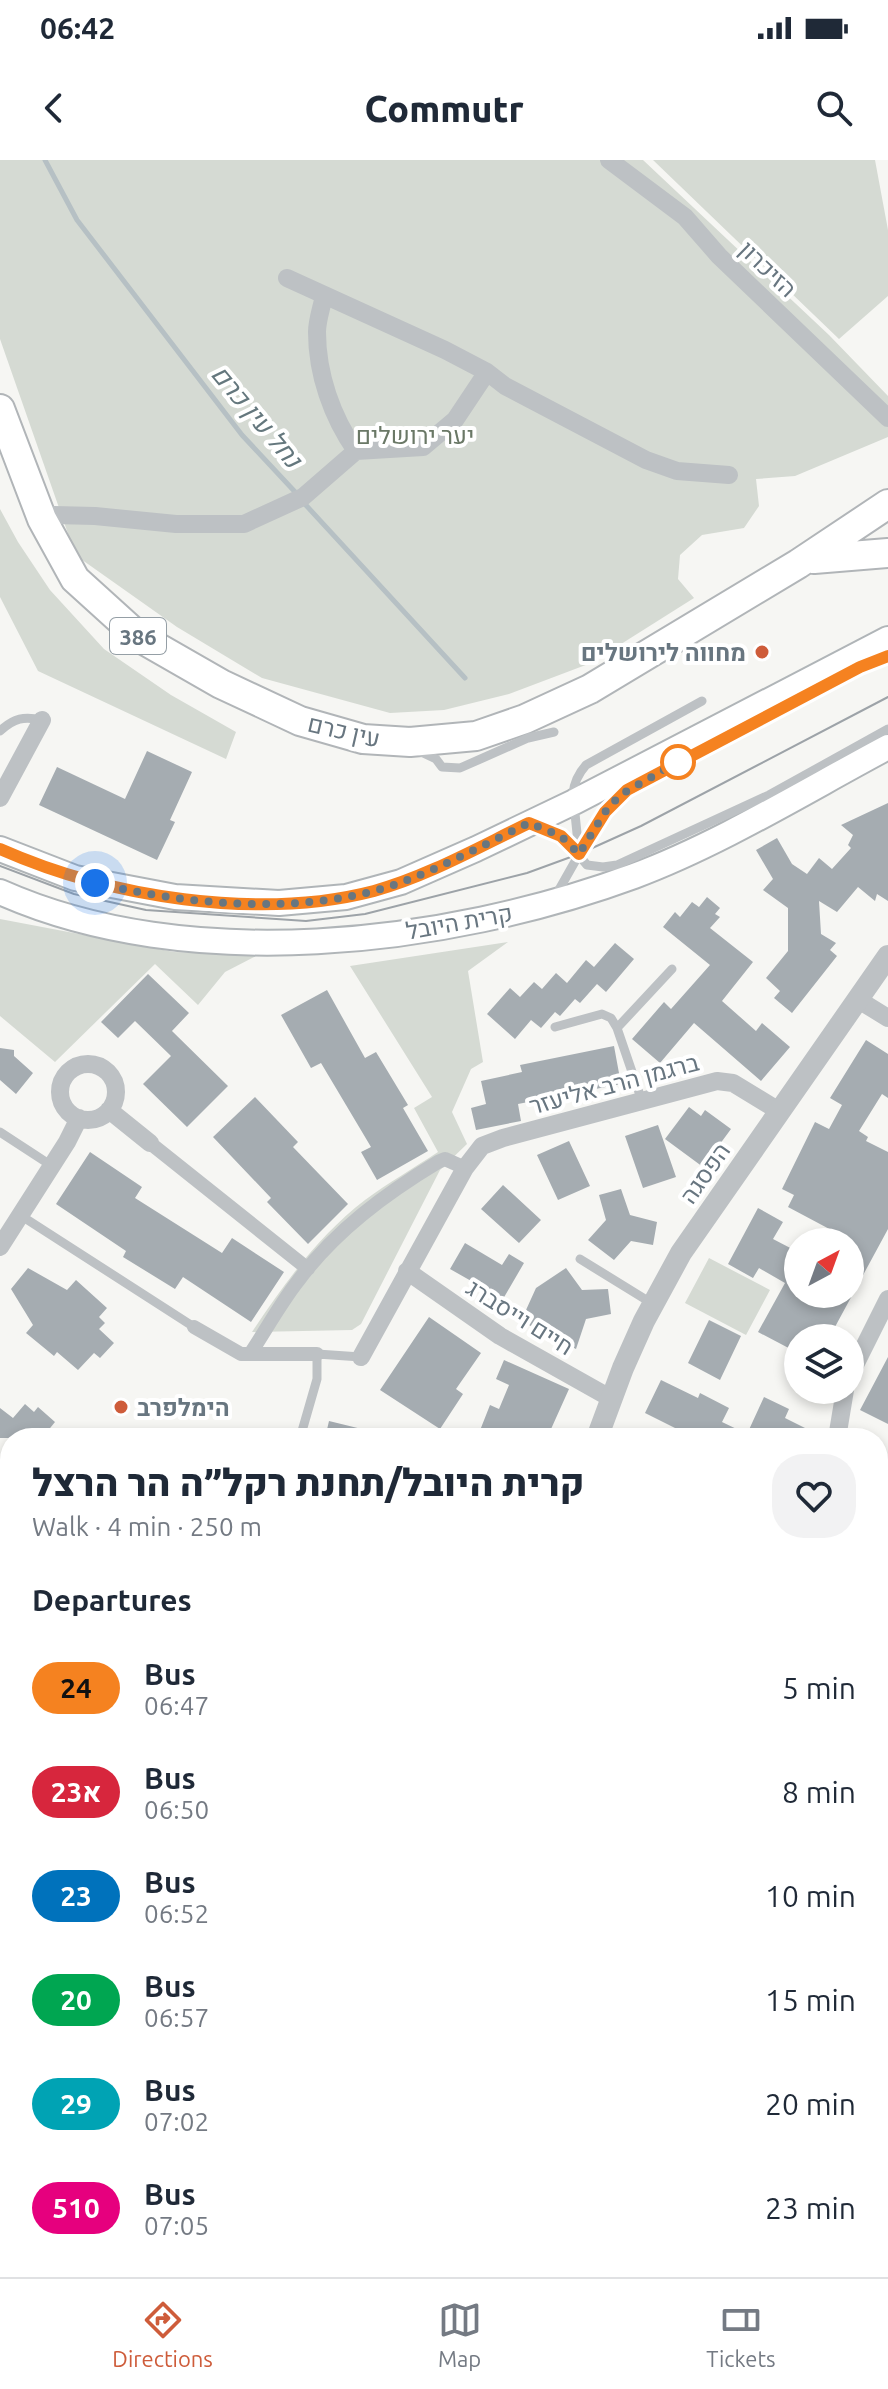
<!DOCTYPE html>
<html lang="en">
<head>
<meta charset="utf-8">
<style>
	body { margin:0; font-family:Ubuntu,Heebo,sans-serif; background:#f2f2f3; color:#1f2937; height:100vh; display:flex; flex-direction:column; font-size:30px; white-space:nowrap }
	* { box-sizing:border-box; margin:0 }
	p { font-size:26px; color:#747a83 }
	.icon { flex:none; width:44px; height:44px; fill:none; stroke:currentColor; stroke-width:2; stroke-linecap:round; stroke-linejoin:round }
	.map { position:relative; flex:1; overflow:hidden }
	.details { position:absolute; left:0px; top:1268px; width:888px; height:850px; display:flex; flex-direction:column; background:#fff; border-radius:32px 32px 0 0; box-shadow:0 4px 12px #0003 }
	.details>* { flex:none }
	.badge { padding:0 16px; border-radius:26px; font-size:28px; line-height:52px }
	.needle { width:52px; rotate:41deg }
	.tools { position:absolute; left:784px; top:1068px; display:grid; gap:16px }
	.tools a { display:grid; place-items:center; width:80px; height:80px; border-radius:50%; background:#fff; box-shadow:0 4px 12px #0003; font-size:40px }
	.you { position:absolute; width:40px; height:40px; margin:-20px; border:6px solid #fff; border-radius:50%; background:#1a73e8; box-shadow:0 0 0 12px #1a73e833 }
	.map>.badge { position:absolute; translate:-50% -50%; box-shadow:0 0 0 4px #fff }
	h2 { padding:0 32px; font-size:30px; line-height:72px }
	.round { display:grid; place-items:center; flex:none; width:84px; height:84px; border-radius:32px; background:#f2f2f3 }
	.overview { display:flex; align-items:center; justify-content:space-between; height:136px; padding:0 32px }
	h1 { font-size:38px; font-weight:800; line-height:60px }
	ul { padding:0; list-style:none }
	li { display:flex; align-items:center; gap:24px; height:104px; padding:0 32px }
	li div { flex:1 }
	li b { display:block; font-size:30px }
	li em { font-style:normal }
	li .badge { min-width:88px; font-weight:700; text-align:center }
	.status { display:flex; justify-content:space-between; align-items:center; height:56px; padding:0 40px; background:#fff; direction:ltr }
	.status svg { height:22px; fill:currentColor }
	header { display:flex; justify-content:space-between; align-items:center; height:104px; padding:0 32px; background:#fff; font-size:36px; font-weight:800 }
	.tabs { display:flex; justify-content:space-around; align-items:center; height:112px; border-top:2px solid #e0e1e3; background:#fff; font-size:22px; color:#747a83 }
	.tabs a { display:grid; justify-items:center; gap:4px }
	.tabs .selected { color:#ce5c3a }
	.map>svg:first-child { display:block }
	.green { fill:#d5dad3 }
	.lines { fill:none; stroke-linecap:round; stroke-linejoin:round }
	.stream { stroke:#b6c0c4; stroke-width:5 }
	.building { fill:#a5acb1 }
	.secondary-casing { stroke:#b0b5b8; stroke-width:28 }
	.primary-casing { stroke:#b1b5b8; stroke-width:32 }
	.service { stroke:#bdc1c4; stroke-width:9 }
	.pedestrian { stroke:#bdc1c4; stroke-width:14 }
	.minor { stroke:#bdc1c4; stroke-width:18 }
	.tertiary { stroke:#bdc1c4; stroke-width:22 }
	.secondary { stroke:#fff; stroke-width:24 }
	.primary { stroke:#fff; stroke-width:28 }
	.tram { stroke:#9da3a8; stroke-width:2 }
	.line-casing { stroke:#fff; stroke-width:18 }
	.line { stroke:#f58220; stroke-width:12 }
	.walk { stroke:#687680; stroke-width:8; stroke-dasharray:0 14.4 }
	.poi-dot { fill:#ce5c3a; stroke:#fff; stroke-width:3 }
	.stop-dot { fill:#fff; stroke:#f58220; stroke-width:4 }
	.labels { text-anchor:middle; dominant-baseline:central; stroke-width:8; stroke-linejoin:round; paint-order:stroke }
	.shield { fill:#fff; stroke:#959fa6; stroke-width:2 }
	.shield-label { font-size:22px; font-weight:bold; fill:#687680 }
	.street-label { font-size:24px; fill:#687680; stroke:#fff }
	.park-label { font-size:24px; fill:#6a7866; stroke:#fff }
	.poi-label { font-size:24px; font-weight:bold; fill:#687680; stroke:#fff; text-anchor:end }
	.water-label { font-size:26px; font-style:italic; fill:#64777d; stroke:#fff }
</style>
</head>
<body>
<div class="status"><b>06:42</b><svg viewBox="0 0 49 12"><path d="M0 12V9h3v3zM5 12V6h3v6zM10 12V3h3v9zM15 12V0h3v12zM26 1h20v11H26zM47 4h2v5h-2z"/></svg></div>
<header><svg class="icon" aria-label="back" viewBox="0 0 24 24"><path d="M15 5l-7 7 7 7"/></svg>Commutr<svg class="icon" aria-label="search" viewBox="0 0 24 24"><circle cx="10" cy="10" r="6"/><path d="M15 15l6 6"/></svg></header>
<div class="map">
<svg width="888" height="2117" viewBox="0 0 888 2117">
	<rect width="100%" height="100%" fill="#f6f6f3"/>
	<!-- green -->
	<path class="green" d="M0,0h643l186,175 59,61v41l-93,39 -39,3 3,27 -15,22 -42,7 -22,20 -2,24 16,19 -103,65 -82,31 -65,16 -54,3 -128,-35 -85,-51 -99,-70 -6,-12 -72,-206z
		M653,0h222l13,70v66l-49,43z
		M0,349l18,33 32,48 54,59 67,46 65,37 -10,27 -188,-88 -38,-74z
		M0,759l174,33 84,3 -33,17 -27,33 -43,-41 -100,98 -55,-46z
		M508,782l-40,29 15,91 -12,7 -19,43 15,32 -27,26 -79,154 -9,6 -100,2c32,-48 67,-97 113,-132 23,-17 49,-32 73,-48l-24,-44 18,-11 -82,-131z
		M709,1098l61,32 -24,45 -61,-32z"/>
	<g class="lines">
		<!-- stream -->
		<path class="stream" d="M45,0l32,60 165,215 55,59
			M303,342l162,176"/>
	</g>
	<!-- building -->
	<path class="building" d="M147,591l45,21 -22,48 5,2 -18,38 -118,-55 18,-38 68,32z
		M888,643v98l-11,-7 -2,7 -17,-14 -21,25 -18,-11 2,33 15,9 -6,7 7,6 -45,57 -18,-15 6,-7 -14,-13 22,-27v-43l-25,-18 10,-11 -17,-29 21,-12 15,26 15,10 12,-16 13,11 19,-21 -3,-3 5,-10 -12,-10z
		M707,737l13,11 -5,6 5,3 -10,11 43,34 -31,39 34,30 6,-8 28,24 -29,34 -67,-58 -34,40 -28,-24 32,-37 7,7 39,-44 -47,-38 12,-15 5,5 12,-15 7,5z
		M615,783l19,16 -28,33 -9,-8 -17,19 -5,-4 -15,17 -5,-4 -14,16 -10,-8 -16,19 -28,-25 23,-26 10,9 14,-15 8,7 14,-16 11,10 19,-23 8,7z
		M148,814l41,39 -17,18 56,55 -41,41 -44,-43 28,-28 -36,-35 -17,17 -17,-16z
		M327,830l38,68 11,-6 32,53 -5,3 25,43 -51,29 -16,-28 10,-5 -50,-84 -10,5 -30,-53z
		M866,880l22,14v44l-6,-4 -23,37 9,6 -2,4 22,11v77l-59,109h-31v15l-40,-21 27,-49 -26,-15 -6,10 -25,-14 30,-56 25,14 -10,17 25,13v42h52v-54l-62,-33 6,-12 -12,-6 33,-67 14,7 13,-24 -12,-7z
		M614,886l7,38 -103,20 3,17 -45,9 -5,-22 15,-4 -5,-23 41,-9 -2,-7z
		M0,888l14,2v6l19,17 -17,21 -16,-14z
		M255,937l43,45 -5,5 55,57 -40,40 -41,-42 4,-4 -58,-61z
		M689,947l12,9 4,-6 26,19 -28,38 -38,-28z
		M658,965l18,52 -33,11 -18,-52z
		M569,981l21,45 -32,14 -21,-45z
		M90,992l52,35 -7,11 87,55 10,-15 52,34 -33,50 -68,-45 -8,12 -52,-32 3,-6 -70,-47z
		M503,1025l38,35 -22,23 -38,-34z
		M621,1029l9,26 27,7 -4,23 -22,-4 -17,19 -26,-20 18,-20 -7,-25z
		M465,1083l37,22 7,-11 15,9 -21,36 -53,-30z
		M28,1108l39,22 9,-10 31,28 -8,9 6,6 -6,6 15,14 -14,15 -6,-5 -16,17 -21,-18 -3,4 -28,-23 7,-8 -22,-36z
		M566,1108l16,22 26,-1 3,25 -25,5 -10,30 -55,-28 15,-33z
		M429,1157l52,36 -25,36 7,5 -23,35 -60,-39z
		M709,1160l32,16 -21,44 -32,-17z
		M888,1197v67l-28,-14z
		M504,1200l65,29 -22,49h-70l13,-33 9,4 10,-24 -13,-6z
		M661,1220l37,18 2,-5 29,15 -7,14 25,12 17,-37 25,12 -4,9 40,20h-130l-50,-25z
		M25,1244l9,8 4,-5 17,15 -13,16h-42v-30l13,10z
		M329,1261l49,12v5h-53z"/>
	<g class="lines">
		<!-- secondary casing -->
		<g class="secondary-casing">
			<path id="secondary" d="M0,689l75,29 100,19 104,6 67,-6 55,-15 75,-33 98,-47 314,-163
				M0,732c188,84 446,53 634,-16 86,-32 173,-86 254,-129"/>
		</g>
		<!-- primary casing -->
		<g class="primary-casing">
			<path id="primary" d="M0,249l42,110 33,60 64,58 82,47 79,37 63,18 47,3 66,-6 49,-17 65,-30 208,-125 90,-60
				M814,399l74,-6"/>
		</g>
		<!-- service -->
		<path class="service" d="M857,509l31,-13
			M0,571c14,-13 24,-15 42,-11
			M419,591l17,8 6,8 18,1 68,-30 26,-6
			M536,665l31,16 20,24 16,2 14,-2 152,-70 119,-66
			M579,693l-6,-59c1,-12 5,-20 13,-29l116,-64
			M556,735l38,-67 26,-33 163,-88
			M555,867l47,-13 9,4 6,10
			M642,941l-25,-73 55,-59
			M0,972l52,34
			M20,1055l174,112
			M580,1099l73,45
			M300,1278l17,-59v-25l44,3
			M233,2117l2,-9"/>
		<!-- pedestrian -->
		<path class="pedestrian" d="M150,983l158,126
			M194,1167l47,27h76
			M250,1194c16,-24 30,-50 48,-73 37,-50 87,-87 140,-119l7,-3 20,9"/>
		<!-- minor -->
		<path class="minor" d="M609,0l76,57 34,39 169,162
			M287,118l158,72 42,22 18,14 141,74 31,11 52,4
			M324,135c-2,12 -7,25 -7,37 0,42 15,85 39,119
			M42,359l12,-4 41,1 81,8h68l59,-27 53,-46 67,-4 32,-27 32,-48
			M0,638l42,-78
			M857,839l31,19
			M60 932a28 28 0 1 1 56 0a28 28 0 1 1-56 0Z
			M109,950l41,33
			M0,1087l67,-105 12,-24
			M407,1111l93,65 112,63
			M361,1197l104,-189 17,-22 21,-8 214,-57 16,2 46,28
			M850,1215l38,-76
			M837,1278l8,-48
			M878,1779l10,-4
			M0,2033l10,-19
			M143,2108v9
			M515,2117l2,-9"/>
		<!-- tertiary -->
		<path class="tertiary" d="M597,1278l26,-70 21,-47 37,-68 207,-297
			M0,1470l10,3
			M878,2037l10,-4
			M357,2108l29,2 35,7
			M284,2117l26,-5
			M772,2117l6,-9"/>
		<!-- secondary -->
		<use href="#secondary" class="secondary"/>
		<!-- primary -->
		<use href="#primary" class="primary"/>
		<!-- tram -->
		<path class="tram" d="M0,706l74,28 72,16 160,11 59,-7 162,-41 52,-19 62,-28 247,-129"/>
	</g>
	<g class="lines">
		<!-- line casing -->
		<g class="line-casing">
			<path id="line" d="M0,689c108,48 258,72 374,42 54,-15 105,-44 155,-68l32,13 18,18 26,-42 22,-22 233,-123 28,-11"/>
		</g>
		<!-- line -->
		<use href="#line" class="line"/>
		<!-- walk -->
		<path class="walk" d="M95,723c94,22 214,34 307,-1 43,-16 85,-39 127,-59l32,13 18,18 26,-42 15,-17 58,-33"/>
	</g>
	<!-- markers -->
	<g class="poi-dot">
		<circle cx="762" cy="492" r="8"/>
		<circle cx="121" cy="1247" r="8"/>
	</g>
	<circle class="stop-dot" cx="678" cy="602" r="16"/>
	<g class="labels">
		<!-- shield labels -->
		<rect class="shield" x="110" y="458" width="56" height="36" rx="6"/>
		<g class="shield-label">
			<text x="138" y="476">386</text>
		</g>
		<!-- street labels -->
		<g class="street-label">
			<text transform="translate(768 109) rotate(44)">הזיכרון</text>
			<text transform="translate(344 571) rotate(13)">עין כרם</text>
			<text transform="translate(459 762) rotate(-10)">קרית היובל</text>
			<text transform="translate(614 924) rotate(-15)">ברגמן הרב אליעזר</text>
			<text transform="translate(705 1013) rotate(-55)">הפסגה</text>
			<text transform="translate(520 1157) rotate(32)">חיים וייסברג</text>
		</g>
		<!-- park labels -->
		<g class="park-label">
			<text x="415" y="275">יער ירושלים</text>
		</g>
		<!-- poi labels -->
		<g class="poi-label">
			<text x="746" y="492">מחווה לירושלים</text>
			<text x="137" y="1247" text-anchor="start">הימלפרב</text>
		</g>
		<!-- water labels -->
		<g class="water-label">
			<text transform="translate(257 256) rotate(50)">נחל עין כרם</text>
		</g>
	</g>
</svg>
<div class="tools">
<a><svg class="needle" viewBox="-14 -14 28 28"><path d="M0-13l5 13h-10z" fill="#e53935"/><path d="M0 13l5-13h-10z" fill="#747a83"/></svg></a>
<a><svg class="icon" aria-label="layers" viewBox="0 0 24 24"><path d="M12 4l9 5-9 5-9-5zM3 14l9 5 9-5"/></svg></a>
</div>
<div class="you" style="left:95px;top:723px"></div>
<section class="details">
<div class="overview"><div><h1>קרית היובל/תחנת רקל״ה הר הרצל</h1><p>Walk · 4 min · 250 m</p></div><a class="round"><svg class="icon" aria-label="heart" viewBox="0 0 24 24"><path d="M12 20l-8-8c-3-5 5-10 8-4 3-6 11-1 8 4z"/></svg></a></div>
<h2>Departures</h2>
<ul>
<li><span class="badge" style="background:#f58220;color:#111">24</span><div><b>Bus</b><p>06:47</p></div><em>5 min</em></li>
<li><span class="badge" style="background:#d7263d;color:#fff">23א</span><div><b>Bus</b><p>06:50</p></div><em>8 min</em></li>
<li><span class="badge" style="background:#0072bc;color:#fff">23</span><div><b>Bus</b><p>06:52</p></div><em>10 min</em></li>
<li><span class="badge" style="background:#00a651;color:#fff">20</span><div><b>Bus</b><p>06:57</p></div><em>15 min</em></li>
<li><span class="badge" style="background:#00a3b4;color:#fff">29</span><div><b>Bus</b><p>07:02</p></div><em>20 min</em></li>
<li><span class="badge" style="background:#e6007e;color:#fff">510</span><div><b>Bus</b><p>07:05</p></div><em>23 min</em></li>
</ul>
</section>
</div>
<nav class="tabs">
<a class="selected"><svg class="icon" aria-label="directions" viewBox="0 0 24 24"><path d="M12 3l9 9-9 9-9-9zM9 14v-3h6M13 9l2 2-2 2"/></svg>Directions</a>
<a><svg class="icon" aria-label="map" viewBox="0 0 24 24"><path d="M3 6l6-2 6 2 6-2v14l-6 2-6-2-6 2zM9 4v14M15 6v14"/></svg>Map</a>
<a><svg class="icon" aria-label="tickets" viewBox="0 0 24 24"><path d="M3 7h18v10H3zM15 7v10"/></svg>Tickets</a>
</nav>
</body>
</html>
